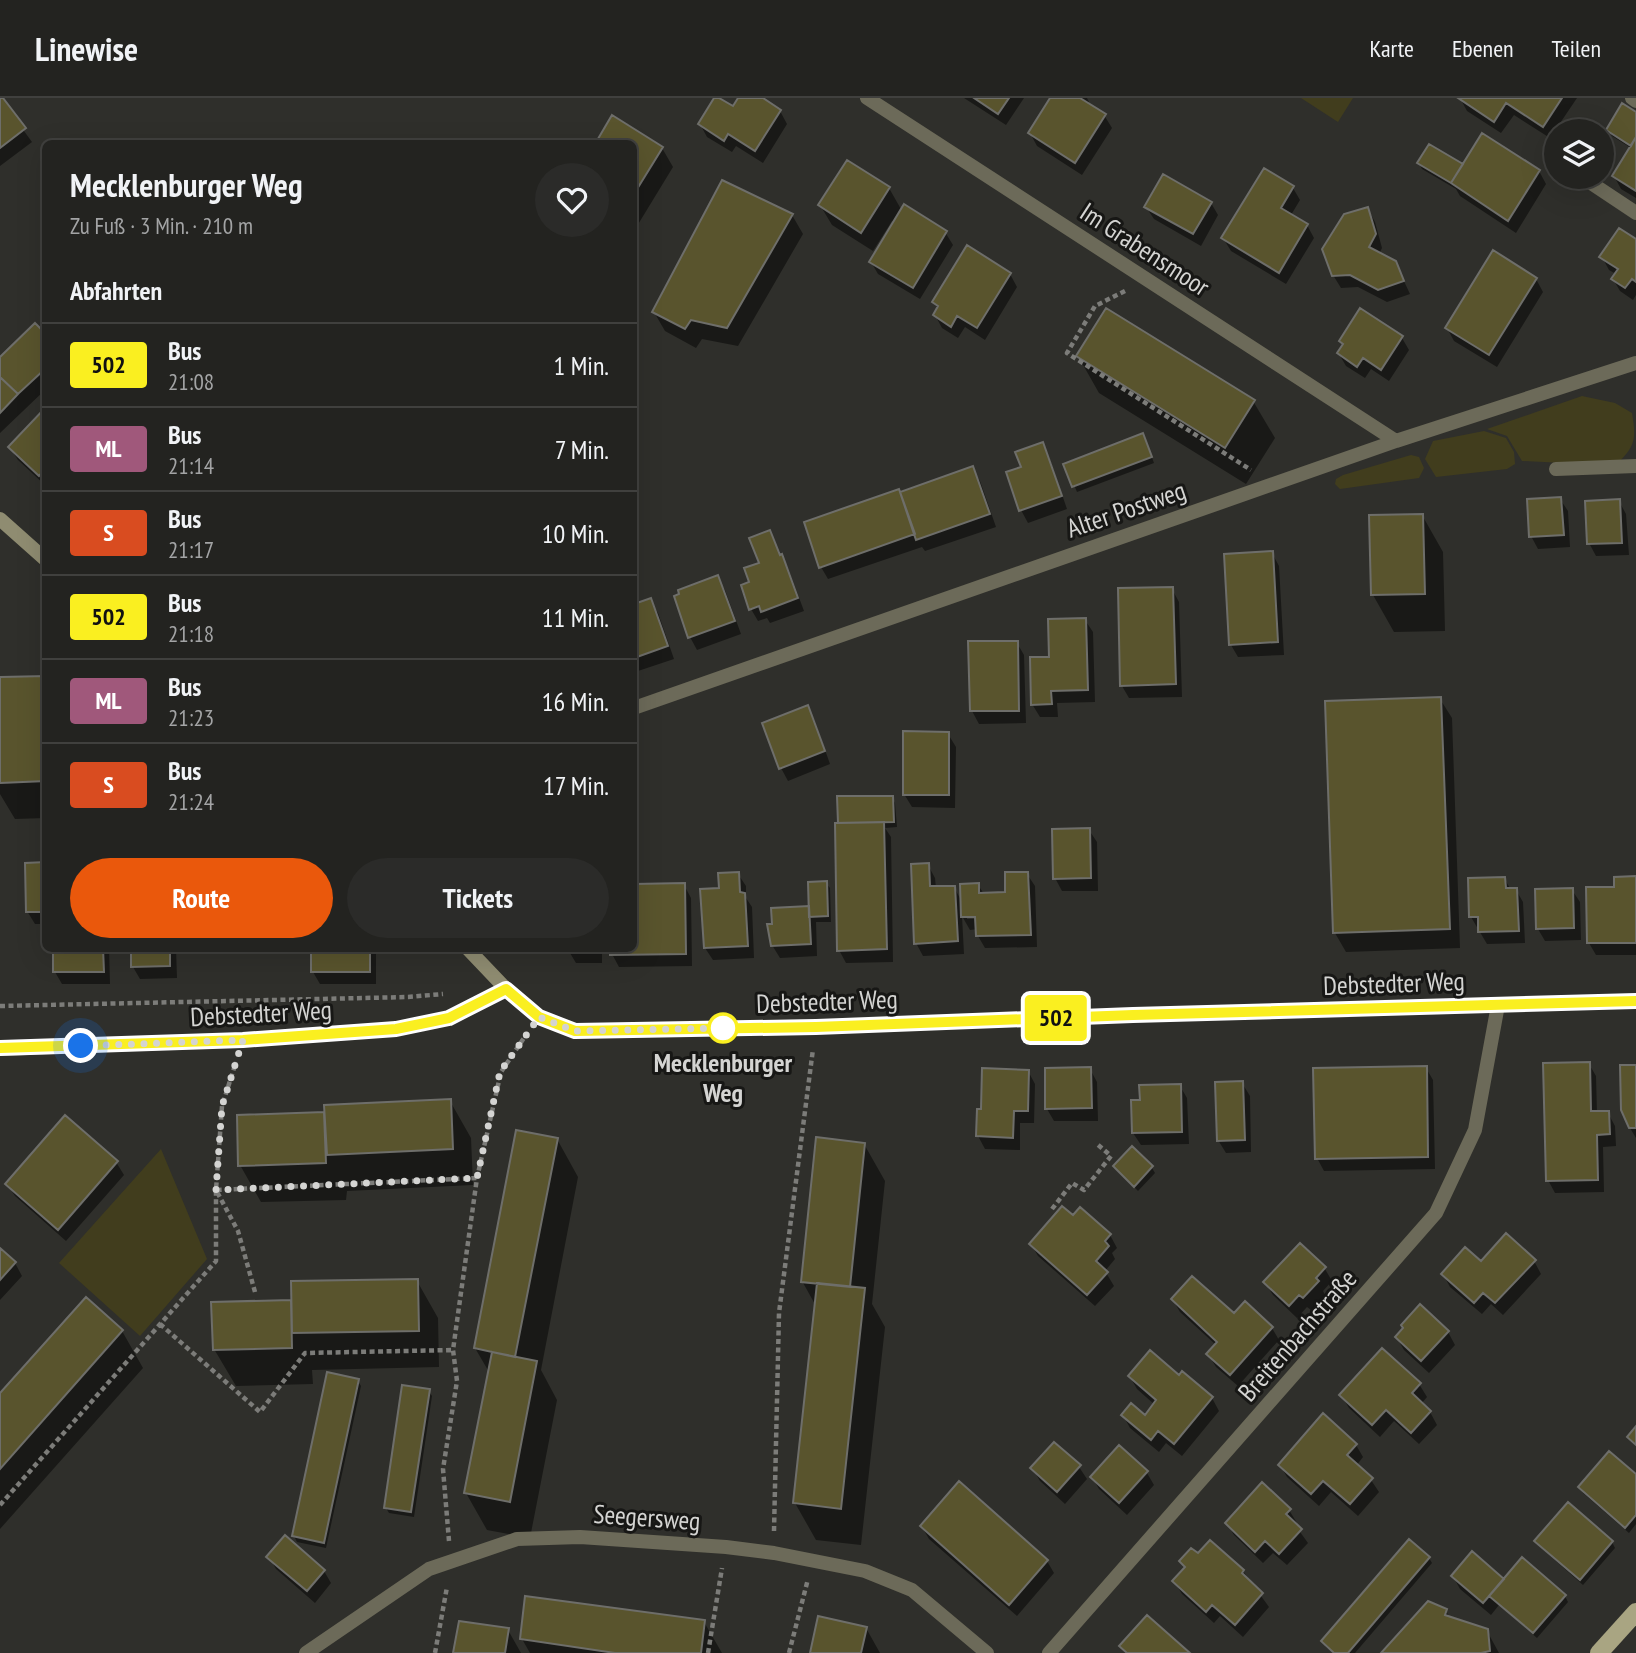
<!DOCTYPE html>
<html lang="de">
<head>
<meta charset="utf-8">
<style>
	body { margin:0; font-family:"PT Sans Narrow",sans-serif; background:#2b2b29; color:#f1f3f6; height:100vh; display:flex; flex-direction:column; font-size:26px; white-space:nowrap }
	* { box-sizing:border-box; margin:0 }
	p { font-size:23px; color:#a3a4a5 }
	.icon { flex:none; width:38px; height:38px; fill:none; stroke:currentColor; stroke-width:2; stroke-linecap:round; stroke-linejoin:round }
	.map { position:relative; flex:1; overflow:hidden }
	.panel { position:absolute; left:42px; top:42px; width:595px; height:812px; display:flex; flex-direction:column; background:#232320; border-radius:10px; box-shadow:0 7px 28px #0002,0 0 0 2px #40403e }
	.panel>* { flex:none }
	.badge { padding:0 14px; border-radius:5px; font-size:24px; line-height:46px }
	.tools { position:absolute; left:1544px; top:21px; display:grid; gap:14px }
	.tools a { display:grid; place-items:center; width:70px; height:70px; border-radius:50%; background:#232320; box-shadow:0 7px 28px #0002,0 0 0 2px #40403e; font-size:35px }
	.you { position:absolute; width:35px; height:35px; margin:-18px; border:5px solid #fff; border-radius:50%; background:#1a73e8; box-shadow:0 0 0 10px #1a73e833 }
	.map>.badge { position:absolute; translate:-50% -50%; box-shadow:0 0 0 4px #fff }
	h2 { padding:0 28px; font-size:26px; line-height:63px }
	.round { display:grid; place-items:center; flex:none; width:74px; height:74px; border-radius:37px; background:#2b2b29 }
	.head { display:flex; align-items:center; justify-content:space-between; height:119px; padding:0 28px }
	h1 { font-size:33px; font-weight:700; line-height:52px }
	.primary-button { display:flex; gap:14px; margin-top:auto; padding:14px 28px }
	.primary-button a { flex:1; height:80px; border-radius:42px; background:#ea580c; color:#fff; font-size:28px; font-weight:700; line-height:80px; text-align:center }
	.primary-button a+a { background:#2b2b29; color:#f1f3f6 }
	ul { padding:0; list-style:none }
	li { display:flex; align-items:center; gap:21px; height:84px; padding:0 28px; border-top:2px solid #40403e }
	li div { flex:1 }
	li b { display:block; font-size:26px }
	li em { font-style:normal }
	li .badge { min-width:77px; font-weight:700; text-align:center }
	header { display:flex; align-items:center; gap:42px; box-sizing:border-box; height:98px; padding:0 35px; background:#232320; border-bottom:2px solid #40403e }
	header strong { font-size:33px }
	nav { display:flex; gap:38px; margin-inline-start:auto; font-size:24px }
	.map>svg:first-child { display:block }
	.green { fill:#413d1d }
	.shadow { fill:#0007; fill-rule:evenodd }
	.building { fill:#59542d; stroke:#6e6e6a; stroke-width:2 }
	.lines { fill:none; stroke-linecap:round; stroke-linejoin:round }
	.path { stroke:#7c7c79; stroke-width:4.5; stroke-dasharray:5 3.5; stroke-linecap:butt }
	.lane { stroke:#6c6a59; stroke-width:14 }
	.street { stroke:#6c6a59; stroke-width:14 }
	.secondary { stroke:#8f8c71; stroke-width:14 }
	.primary { stroke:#a9a582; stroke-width:18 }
	.line-casing { stroke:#fff; stroke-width:16 }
	.line { stroke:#faef20; stroke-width:10 }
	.walk { stroke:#d4d4d2; stroke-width:7; stroke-dasharray:0 12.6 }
	.stop-dot { fill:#fff; stroke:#faef20; stroke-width:3.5 }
	.labels { text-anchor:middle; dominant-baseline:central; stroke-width:6; stroke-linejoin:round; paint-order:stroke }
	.street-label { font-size:26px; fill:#d4d4d2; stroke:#171715 }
	.stop-label { font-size:26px; font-weight:bold; fill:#d4d4d2; stroke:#171715 }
</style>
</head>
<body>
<header>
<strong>Linewise</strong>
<nav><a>Karte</a><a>Ebenen</a><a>Teilen</a></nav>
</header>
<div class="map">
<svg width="1636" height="1555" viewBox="0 0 1636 1555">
	<rect width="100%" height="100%" fill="#2f2f2b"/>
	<!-- green -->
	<path class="green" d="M1301,0h52l-15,24z
		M1582,298l33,7 17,10c4,24 4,32 -13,49l-35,2 -62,-3 -15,-25 -20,-7z
		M1484,333l22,7 8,14 1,12 -8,5 -71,8 -11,-18 8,-18z
		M1411,357l8,2 5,11 -5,10 -79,11 -5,-5 1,-5 7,-4z
		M161,1051l46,110 -67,77 -81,-73z"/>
	<!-- shadow -->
	<path class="shadow" d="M0,0l32,44 -32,24z
		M740,0h19l21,13 7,13 -24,39 -27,-17 -4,6 -25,-15 -7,-13 34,-15z
		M964,0h60l-18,27z
		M1052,0h35l2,4 -2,3 17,10 8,13 -30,47 -45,-29 -7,-13z
		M1460,0h117l-27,40 -36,-23 -13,18 -34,-22z
		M1636,16v84l-15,-9 -7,-13 17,-28 -19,-12 -4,-6z
		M613,20l49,30 11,19 -39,64v-87z
		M1419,65l120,8 7,13 -30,49 -56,-37 -4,-7 -34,-20z
		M889,90l13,23 43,21 8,13 -33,54 -42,-25 -7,-12 23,-39 -2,-2 -19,30 -41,-26 -12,-20z
		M1293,90l7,12 -9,15 16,10 7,13 -28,46 -55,-33 -8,-13z
		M1211,105l7,12 -17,31 -47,-27 -8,-12z
		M1368,111l7,13 7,26 -3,6 16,8 15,32 -23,8 -29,-15 -17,1 -8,-13z
		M792,117l11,19 -65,112 -36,-7 -6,9 -31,-17 -11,-19z
		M1636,143v54l-3,5 -13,-9 -7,-12 3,-5 -7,-4 -7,-13z
		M967,150l43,26 7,13 -32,53 -20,-13 -7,11 -16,-10 -7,-13 3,-6 -4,-7z
		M1536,181l7,13 -46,75 -43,-26 -7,-13z
		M46,239v52l-46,44v-72z
		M1402,240l7,12 -20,31 -18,-12 -6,9 -19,-12 -7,-12 5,-8 -3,-5z
		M1078,258l175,45 22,37 -29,46 -147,-91z
		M46,312v76l-28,-26 -8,-12z
		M1146,343l8,22 -77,29 -11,-27z
		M1042,346l7,13 18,52 -39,14 -7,-13 2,-42z
		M972,370l8,13 16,46 -71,24 -3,-4 -94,32 -7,-12z
		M1560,401l8,12 2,36 -32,2 -7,-13z
		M1619,403l7,13 3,41 -33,1 -7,-13z
		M1422,417l21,37 2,79 -51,1 -21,-37z
		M770,435l18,35 16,43 -34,12 -3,-5 -9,3 -7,-12v-26l10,-19z
		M1272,455l7,13 5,89 -46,2 -7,-12z
		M717,479l8,13 16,44 -44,16 -7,-13z
		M1172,491l7,13 3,95 -53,1 -7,-12z
		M650,502l8,13 16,46 -36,12 -4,-7v-58z
		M1085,522l8,12 2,70 -38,1 1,14h-18l-8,-13 19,-46z
		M1017,545l7,12 2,68 -47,1 -7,-13z
		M46,579v141l-31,1 -15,-25v-115z
		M1440,601l12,19 8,230 -114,4 -11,-19z
		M807,609l7,12 16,45 -42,17 -7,-13z
		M948,636l8,13 -1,61 -43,-1 -8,-13z
		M892,699l3,6 2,24 -12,1 6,9 2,125 -47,1 -7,-13z
		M1089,732l8,12 1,49h-36l-7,-13z
		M46,766v60h-11l-8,-13z
		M928,767l7,13 1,10 18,-1 8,15 16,-17 6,9 23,-1 20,-19 8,12 2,61 -52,1 -7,-12v-7l-8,1 -8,-14 2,38 -41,2 -7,-13zM967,817l17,4h-17z
		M738,776l8,12v12l6,9 2,51 -41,2 -8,-12 16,-59z
		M1504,780l7,12h5l7,12 2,41 -38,1 -16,-27z
		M1636,780v77h-40l-7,-12 27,-55z
		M826,785l4,5 1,34h-15l1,34 -37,2 -8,-13 39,-38z
		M634,787h50l7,13 1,68 -73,1 -7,-13v-5h-10v14h-26l-9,-15h67z
		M1572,792l8,12 1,38 -36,1 -7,-12z
		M55,850h54l1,36h-48l-7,-12z
		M132,850h44l1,30 -37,1 -7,-12z
		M313,850h63v36h-56l-7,-12z
		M1589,966l7,12 1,37h11l7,13 1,20 -13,1 1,45 -49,1 -7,-13z
		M1636,969v71l-6,-10z
		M1426,970l7,12 2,89 -111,2 -7,-13z
		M1090,971l7,13 1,39h-44l-7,-12z
		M1028,973l7,13 -1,39h-14v27l-35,-1 -7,-13 5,-25z
		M1242,985l8,13 1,56 -25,1 -8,-13z
		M1180,988l7,12 2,46 -48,1 -8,-12 8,-31z
		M450,1003l21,37 2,47 -126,6 -1,9 -85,2 -21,-37 -1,-48 87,-3z
		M557,1041l21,38 -37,193 16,30 -27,138 -43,-8 -21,-37 23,-121 -14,-24z
		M864,1046l21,37 -13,123 13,23 -24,218 -45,-5 -21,-37 21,-197 -14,-25z
		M116,1064l8,13 -58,66 -51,-45 -8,-12z
		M1115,1069l37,1 3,5 -17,18z
		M1073,1120l37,17 7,13 -5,5 3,6 -10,12 9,15 -19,20 -57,-50 -7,-12z
		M1300,1148l25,23 7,12 -9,10 2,4 -14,15 -4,-3 -10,11 -24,-23 -8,-12z
		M0,1152l15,13 7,13 -22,24z
		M1534,1163l7,13 -38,41 -12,-11 -9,10 -32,-27 -7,-13 38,-10z
		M417,1183l21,37 1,49 -127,3 1,14 -77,2 -22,-37 -1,-45 80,-2z
		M1173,1202l99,28 7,12 -41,46 -22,-19 -8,-13 8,-9 -36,-33z
		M122,1233l21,37 -143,161v-133z
		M1448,1234l7,13 -26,28 -25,-23 -7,-12z
		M1130,1279h49l33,21 7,13 -37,45 -16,-13 -7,9 -29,-24 -7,-13 22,2 10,-12 -18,-16z
		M357,1282l4,6 -35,162 -29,-6 -3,-6z
		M1419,1286l8,13 -6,7 9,8 7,13 -18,19 -25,-23 -14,16 -31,-29 -8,-13z
		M428,1292l4,6 -18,121 -25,-4 -3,-5z
		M1356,1347l7,12 -7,9 15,14 8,12 -21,24 -27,-24 -12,14 -32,-29 -7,-12z
		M1079,1369l8,12 -22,25 -25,-23 -7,-12z
		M1147,1375l7,12 -27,30 -28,-26 -7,-12z
		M1636,1379v47l-7,9 -46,-40 -3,-6z
		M1289,1412l8,13 -2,2 13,18 -21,22 -14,-12 -10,10 -29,-28 -7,-12z
		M922,1429l125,34 7,12 -37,43 -88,-77z
		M1536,1443l76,1 3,6 -32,37 -43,-38z
		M269,1459l55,14 7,12 -16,20 -39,-34z
		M1429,1460l3,5 -77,90h-22l-7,-6 -3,-6z
		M1181,1464l62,9 26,36 -26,30 -23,-21 -6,7 -32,-29 -8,-13 12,-12z
		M1453,1478l49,4 63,16 3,6 -31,36 -38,-33 -8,10 -31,-26z
		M1446,1513l4,7 37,13 12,22h-116z
		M704,1524l18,31h-192l-8,-14z
		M866,1530l14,25h-68z
		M508,1532l13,23h-65z"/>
	<!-- building -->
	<path class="building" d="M0,0h3l23,30 -26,20z
		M714,0h5l14,8 5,-8h25l18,12 -26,41 -27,-17 -4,7 -26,-17z
		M974,0h35l-11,16z
		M1050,0h30l26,16 -31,49 -47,-30z
		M1458,0h104l-19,29 -37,-24 -12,19z
		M1622,5l14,9v25l-5,9 -25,-16z
		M612,17l51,32 -29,47v-50h-39z
		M1482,35l58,37 -32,51 -57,-38z
		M1636,39v54l-24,-15z
		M1429,46l34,20 -12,19 -34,-20z
		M847,62l43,27 -29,46 -43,-28z
		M1264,70l30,18 -13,22 27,16 -29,49 -58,-35z
		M1163,76l49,28 -19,32 -49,-27z
		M722,82l71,34 -66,114 -36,-8 -6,9 -33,-17z
		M904,106l43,27 -34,57 -44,-26z
		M1368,109l8,27 -7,13 27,14 8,20 -26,9 -28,-15 -18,1 -10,-27 22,-35z
		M1619,130l17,11v43l-4,-3 -7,9 -14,-9 7,-10 -19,-12z
		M967,147l44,28 -34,55 -20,-12 -6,11 -18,-12 5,-9 -6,-4z
		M1493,152l44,28 -48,77 -44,-27z
		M1106,210l149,92 -30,48 -149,-92z
		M1360,210l43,28 -22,34 -18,-12 -6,9 -20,-14 6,-9 -4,-3z
		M35,225l11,11v34l-28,26 -18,-17v-20z
		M0,279l18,17 -18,19z
		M46,309v61l-7,8 -31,-29z
		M1143,335l9,24 -80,30 -9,-23z
		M1043,344l19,54 -43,15 -13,-39 15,-5 -6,-15z
		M973,368l17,48 -74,26 -16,-48z
		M899,391l16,45 -96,34 -15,-46z
		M1561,399l3,38 -35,2 -2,-38z
		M1620,401l2,44 -35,1 -2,-43z
		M1423,416l2,80 -54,1 -2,-80z
		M770,432l10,25 2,-1 16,44 -37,14 -2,-6 -10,4 -8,-25 8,-3 -5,-14 15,-5 -10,-25z
		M1273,453l5,91 -49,3 -5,-91z
		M718,477l17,46 -47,17 -14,-42 5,-2 -1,-4z
		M1173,489l3,97 -56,2 -2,-98z
		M651,500l17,48 -34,12v-54z
		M1086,520l2,72 -37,1 1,13 -21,1 -1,-48h19l-1,-38z
		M968,543h50l1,70h-49z
		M46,578v105l-46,2v-106z
		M1441,599l9,232 -117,4 -8,-232z
		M808,607l17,46 -46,18 -17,-46z
		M903,633l46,1v63h-46z
		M837,698h56l1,26 -56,1z
		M884,724l3,127 -50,2 -2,-128z
		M1090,730l1,50 -38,1 -1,-50z
		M46,764v50h-20l-1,-49z
		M929,765l1,23h25l3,55 -44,3 -3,-80z
		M739,774l1,20 5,1 3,53 -44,2 -4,-59 19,-1 -1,-15z
		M1005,774h23l3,63 -55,1 -1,-19h-14l-1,-33 19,-1v10l26,-1z
		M1636,778v67h-49l-1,-56h28v-10z
		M1505,779l1,11h11l2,43 -41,1v-15h-9l-1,-39z
		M827,783l1,35 -19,1 -1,-35z
		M685,785l1,71 -76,1v-7h24v-64z
		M1573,790l1,40 -38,1 -1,-40z
		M809,808l2,38 -40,2 -4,-22h5l-1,-16z
		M53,850h50l1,24h-51z
		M131,850h39v18l-39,1z
		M311,850h59v24h-59z
		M1590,964l1,49h18l1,23 -13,1 1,45 -52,1 -3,-118z
		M1620,967h16v63h-7l-8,-18z
		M1427,968l1,91 -113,2 -2,-91z
		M1091,969l1,41 -47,1v-41z
		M982,970l47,2 -1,41h-14l-1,27 -37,-2 1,-27h4z
		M1243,983l2,59 -28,1 -2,-59z
		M1181,986l1,48 -50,1 -1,-33h9l-1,-15z
		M451,1001l2,50 -126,6 -3,-50z
		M324,1014l2,51 -88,3 -1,-51z
		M65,1017l53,46 -60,69 -53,-46z
		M516,1032l42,8 -43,219 -41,-9z
		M816,1039l49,6 -15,144 -49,-5z
		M1132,1048l21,20 -19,21 -21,-21z
		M1062,1108l11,9 7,-8 31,27 -6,7 4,5 -13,15 12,11 -21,23 -58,-51z
		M1506,1135l30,27 -41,43 -12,-10 -9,10 -33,-29 24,-27 16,14z
		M1300,1145l26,24 -10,11 3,3 -16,17 -4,-3 -10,11 -26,-24z
		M0,1150l16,14 -16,18z
		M1192,1178l42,37 11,-12 28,26 -43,48 -24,-21 11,-12 -46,-43z
		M418,1181l1,52 -127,2 -1,-52z
		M817,1185l48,5 -24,221 -48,-6z
		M86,1199l37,33 -123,139v-76z
		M291,1202l1,48 -79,2 -2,-48z
		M1420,1206l29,27 -28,30 -26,-24 8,-9 -2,-3z
		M1382,1250l39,35 -9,10 19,18 -20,22 -25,-23 -14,15 -33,-30z
		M1150,1252l29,25 3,-4 31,26 -39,47 -16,-13 -7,9 -30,-25 10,-12 14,12 11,-15 -28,-24z
		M492,1254l45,9 -27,141 -46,-9z
		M327,1274l32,7 -35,164 -32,-7z
		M402,1287l28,4 -19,123 -27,-4z
		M1323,1315l34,31 -10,11 26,23 -23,26 -27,-23 -12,13 -33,-29z
		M1636,1328v19l-9,-8z
		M1054,1344l27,23 -24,27 -27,-24z
		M1119,1347l29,26 -29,32 -29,-26z
		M1609,1353l27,23v41l-11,13 -47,-41z
		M959,1383l89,79 -39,45 -89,-79z
		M1262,1384l29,27 -5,5 16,15 -23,25 -14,-13 -10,11 -30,-29z
		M1568,1404l45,39 -33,39 -46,-39z
		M285,1437l40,35 -18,21 -41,-34z
		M1409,1441l21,18 -82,96h-14l-13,-12z
		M1210,1442l34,30 -2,3 21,20 -28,32 -23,-20 -6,7 -34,-31 13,-14 -6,-6 12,-13 7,5z
		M1472,1453l32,28 -21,24 -32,-27z
		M1522,1459l44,38 -33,38 -44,-37z
		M525,1498l180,24 -4,33h-86l-95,-14z
		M1428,1503l19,8 -2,6 43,14 2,22 -9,2h-100z
		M1147,1517l43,38h-63l-8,-7z
		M818,1518l49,11 -6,26h-51z
		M459,1523l50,7 -4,25h-52z"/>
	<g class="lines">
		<!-- path -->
		<path class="path" d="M1125,193l-30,15 -28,47 184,117
			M0,908l408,-9 35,-3
			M1052,1111l20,-26 12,7 27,-34 -14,-12
			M255,1194l-17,-61 -22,-41 261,-12
			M160,1226l100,88 45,-59 148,-3
			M0,1407l216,-244v-71l6,-84 14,-44
			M774,1433l5,-218 34,-264
			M449,1443l-6,-72 14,-88 -4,-31 24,-172 24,-106 25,-37
			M435,1555l12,-66
			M708,1555l14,-85
			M789,1555l19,-74"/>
		<!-- lane -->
		<path class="lane" d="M1632,0l4,3
			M1582,79l54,36
			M1556,371l80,-3"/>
		<!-- street -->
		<path class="street" d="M867,0l529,343
			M634,610l762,-267 240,-78
			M0,951l243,-9 153,-11 53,-11 57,-29
			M306,1555l123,-84 88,-30 63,-2 146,10 48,6 91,18 47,19 75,63
			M1049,1555l387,-440 39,-83 23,-125"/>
		<!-- secondary -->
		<path class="secondary" d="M0,421l46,41
			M467,850l39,41 33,28 36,14 241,-4 317,-12 503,-14"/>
		<!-- primary -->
		<path class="primary" d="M1599,1555l37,-41"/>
	</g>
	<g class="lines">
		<!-- line casing -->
		<g class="line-casing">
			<path id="line" d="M0,950l243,-8 153,-11 53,-11 57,-29 33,28 36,14 241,-4 317,-12 503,-14"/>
		</g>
		<!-- line -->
		<use href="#line" class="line"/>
		<!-- walk -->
		<path class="walk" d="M81,948l162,-6 -21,66 -6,84 261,-12 23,-106 39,-55 36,14 148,-3"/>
	</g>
	<!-- markers -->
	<circle class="stop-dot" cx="723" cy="930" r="14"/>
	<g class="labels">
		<!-- street labels -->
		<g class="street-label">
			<text transform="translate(1145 151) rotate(33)">Im Grabensmoor</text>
			<text transform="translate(1126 411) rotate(-19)">Alter Postweg</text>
			<text transform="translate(1394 885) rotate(-2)">Debstedter Weg</text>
			<text transform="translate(827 903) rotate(-2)">Debstedter Weg</text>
			<text transform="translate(261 915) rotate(-3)">Debstedter Weg</text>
			<text transform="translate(1297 1237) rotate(-49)">Breitenbachstraße</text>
			<text transform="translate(647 1419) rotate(4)">Seegersweg</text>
		</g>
		<!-- stop labels -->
		<g class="stop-label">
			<text x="723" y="964">Mecklenburger<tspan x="723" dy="30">Weg</tspan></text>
		</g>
	</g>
</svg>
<div class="tools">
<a><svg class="icon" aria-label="layers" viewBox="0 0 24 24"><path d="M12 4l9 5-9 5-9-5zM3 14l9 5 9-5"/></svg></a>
</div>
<div class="you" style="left:81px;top:948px"></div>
<b class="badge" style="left:1056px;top:920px;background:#faef20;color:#111">502</b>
<section class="panel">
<div class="head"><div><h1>Mecklenburger Weg</h1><p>Zu Fuß · 3 Min. · 210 m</p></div><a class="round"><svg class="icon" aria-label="heart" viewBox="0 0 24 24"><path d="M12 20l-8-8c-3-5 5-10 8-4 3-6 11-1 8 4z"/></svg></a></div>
<h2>Abfahrten</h2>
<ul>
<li><span class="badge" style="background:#faef20;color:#111">502</span><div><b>Bus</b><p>21:08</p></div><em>1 Min.</em></li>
<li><span class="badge" style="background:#a0587b;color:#fff">ML</span><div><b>Bus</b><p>21:14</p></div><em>7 Min.</em></li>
<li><span class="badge" style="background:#d94c20;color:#fff">S</span><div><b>Bus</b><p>21:17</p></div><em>10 Min.</em></li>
<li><span class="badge" style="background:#faef20;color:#111">502</span><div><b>Bus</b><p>21:18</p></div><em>11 Min.</em></li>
<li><span class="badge" style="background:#a0587b;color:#fff">ML</span><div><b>Bus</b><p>21:23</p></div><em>16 Min.</em></li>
<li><span class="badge" style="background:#d94c20;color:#fff">S</span><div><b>Bus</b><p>21:24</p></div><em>17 Min.</em></li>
</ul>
<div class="primary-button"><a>Route</a><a>Tickets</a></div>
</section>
</div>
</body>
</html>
